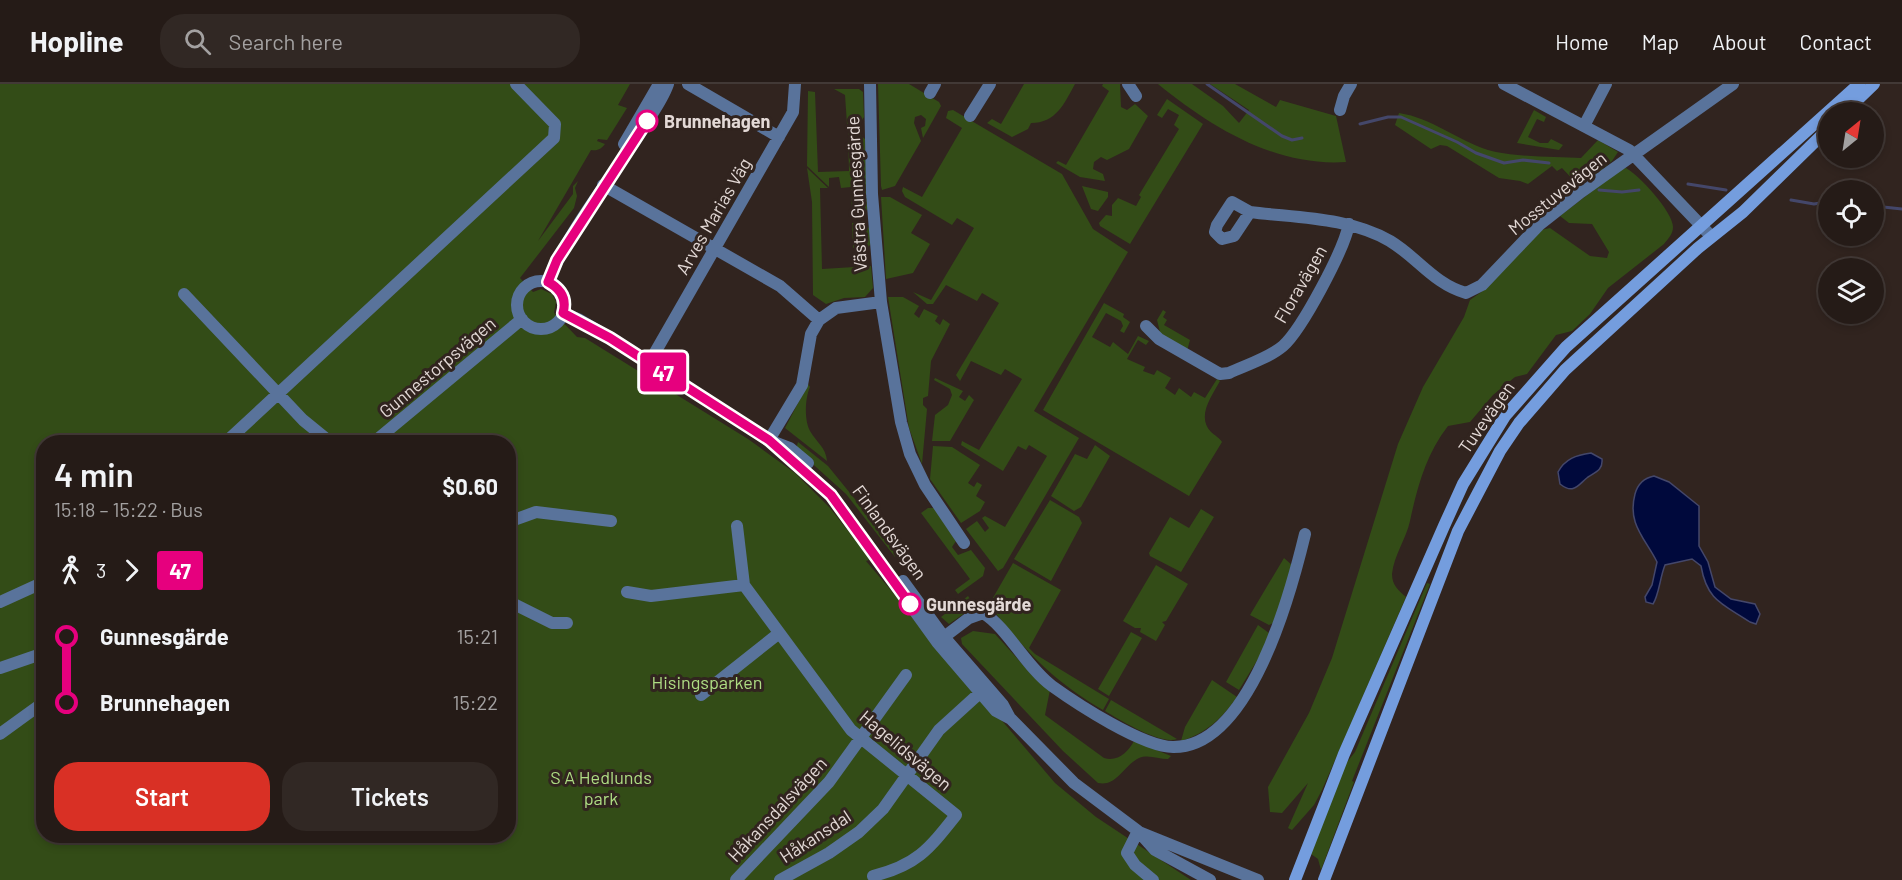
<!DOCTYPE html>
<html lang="en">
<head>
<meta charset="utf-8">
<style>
	body { margin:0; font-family:Barlow,sans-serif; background:#312824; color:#f1f3f6; height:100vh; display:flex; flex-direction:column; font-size:22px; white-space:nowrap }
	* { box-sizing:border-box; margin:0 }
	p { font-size:20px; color:#a3a1a1 }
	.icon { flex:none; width:33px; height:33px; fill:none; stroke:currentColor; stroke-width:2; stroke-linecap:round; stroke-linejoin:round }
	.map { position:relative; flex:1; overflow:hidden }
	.panel { position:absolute; left:36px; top:351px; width:480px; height:408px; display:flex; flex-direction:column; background:#251b17; border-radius:24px; box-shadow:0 3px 9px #0003,0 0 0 2px #423936 }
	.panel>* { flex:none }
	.badge { padding:0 12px; border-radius:4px; font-size:21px; line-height:39px }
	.needle { width:39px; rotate:30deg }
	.fabs { position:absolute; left:1818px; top:18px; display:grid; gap:12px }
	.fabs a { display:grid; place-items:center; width:66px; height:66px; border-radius:50%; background:#251b17; box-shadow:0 3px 9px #0003,0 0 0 2px #423936; font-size:30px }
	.map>.badge { position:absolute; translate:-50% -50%; box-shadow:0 0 0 3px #fff }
	.legs { display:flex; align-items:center; gap:9px; height:66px; padding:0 18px; font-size:20px }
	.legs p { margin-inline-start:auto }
	.headline { display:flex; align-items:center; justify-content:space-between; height:102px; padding:0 18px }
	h1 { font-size:33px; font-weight:600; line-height:45px }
	.primary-button { display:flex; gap:12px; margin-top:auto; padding:12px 18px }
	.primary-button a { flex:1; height:69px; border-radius:24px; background:#d93025; color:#fff; font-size:24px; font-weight:600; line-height:69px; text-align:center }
	.primary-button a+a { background:#312824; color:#f1f3f6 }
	ul { padding:0 18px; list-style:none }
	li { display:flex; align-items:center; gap:21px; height:66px; font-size:22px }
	li i { display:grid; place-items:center; width:9px; height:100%; margin:0 8px; background:currentColor }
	li i::after { content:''; width:15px; height:15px; margin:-8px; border:4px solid; border-radius:50%; background:#251b17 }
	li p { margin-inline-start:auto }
	li:first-child i { background:linear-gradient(#0000 50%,currentColor 0) }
	li:last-child i { background:linear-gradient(currentColor 50%,#0000 0) }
	header { display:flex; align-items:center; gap:36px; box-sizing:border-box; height:84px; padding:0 30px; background:#251b17; border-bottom:2px solid #423936 }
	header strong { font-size:28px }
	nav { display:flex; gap:33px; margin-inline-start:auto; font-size:21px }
	.search { width:420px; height:54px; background:#312824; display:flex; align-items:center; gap:15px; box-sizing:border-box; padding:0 21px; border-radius:24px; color:#a3a1a1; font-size:22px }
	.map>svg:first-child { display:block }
	.green { fill:#334c17; fill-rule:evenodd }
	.water { fill:#00093c; stroke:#44476a; stroke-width:1.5 }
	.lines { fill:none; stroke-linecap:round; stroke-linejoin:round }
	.stream { stroke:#44476a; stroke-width:3 }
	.street { stroke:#59739b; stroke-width:12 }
	.secondary { stroke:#749dde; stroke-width:12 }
	.line-1-casing { stroke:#fff; stroke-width:14 }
	.line-1 { stroke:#e6007e; stroke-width:9 }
	.stop-1-dot { fill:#fff; stroke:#e6007e; stroke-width:3 }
	.labels { text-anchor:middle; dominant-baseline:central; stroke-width:6; stroke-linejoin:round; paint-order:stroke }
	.stop-label { font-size:18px; font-weight:bold; fill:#e3d9d6; stroke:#31241f; text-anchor:start }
	.street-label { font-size:18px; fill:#e3d9d6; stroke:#31241f }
	.park-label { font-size:18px; fill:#aedd83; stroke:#31241f }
</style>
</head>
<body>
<header>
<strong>Hopline</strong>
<div class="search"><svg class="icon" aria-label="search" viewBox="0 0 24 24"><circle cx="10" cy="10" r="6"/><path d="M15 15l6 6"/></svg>Search here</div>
<nav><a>Home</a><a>Map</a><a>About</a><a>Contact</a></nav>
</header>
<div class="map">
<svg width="1902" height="796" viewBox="0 0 1902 796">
	<rect width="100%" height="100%" fill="#31241f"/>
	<!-- green -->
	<path class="green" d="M0,0h630l-12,21 9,3 -20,32 -9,-1 -1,2 8,3c-4,5 -7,7 -14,6l-53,91 35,-47v-8l5,-5 -3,7 2,8 -3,12 -54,70 13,14 8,-3 11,5 4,8 -2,11 23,24 8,1 163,101 47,34 35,35 37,47 2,5 -3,1 189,222 41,34 95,63h-1191zM44,358h464v394h-464z
		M878,0h31l30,18 2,4 -18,32 -2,-10 4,-2 1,-7 -5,-4 -6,2 -1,6 7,18 -26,45 -13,4 -1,-4z
		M1024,0h51c-11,20 -19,39 -44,39l-3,6 -16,8 -25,-14 5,-4 9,5z
		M1103,0h17l1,23 6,3 8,-6 13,12 -19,33 -22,11 -6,-3 -7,5 -1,7 10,5 2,7 -25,-4 -24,-14 2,-2 8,4 43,-74 -7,-5z
		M1158,0h34l31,22 16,17 10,-13 -39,-26h25l41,23 4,-7 56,16 10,46c-71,5 -135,-35 -188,-78z
		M834,5h25l4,3 1,25 -4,6 -13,1 -2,-29z
		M808,7l7,1 3,80 31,-1 -1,-38h9l8,6 3,70 -4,4 -12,1 -1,-27 -10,1 -2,-11 -10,1v9l-22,-21z
		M1167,15l36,25 -73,120 -30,-18 -1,-3 7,-8 6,1v-11l6,-7 18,8 5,-9 -2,-2 40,-66 -5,-4 5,-10 -11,-6 -6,9 -5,-3z
		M953,26l109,64 31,55 35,23 -94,159 45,27 -76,130 -5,3 -32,-42 11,-8 8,11 4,-4 -7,-10 3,-2 20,11 42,-71 -18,-11 -3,5 -8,-4 -15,25 -42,-26 1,-4 17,9 43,-71 -17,-10 -4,6 -30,-14 -11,20 -4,-6 43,-72 -17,-10 -5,8 -31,-16 -13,19h-6l-14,-12 18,8 43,-72 -17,-10 -5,7 -47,-28 -3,-6 1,-4 19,10 40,-69 -16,-10 2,-7z
		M1534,26l12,7 -2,5 -7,-3 -9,18 12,6h8l3,-4 12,6 -4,5 -42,-7z
		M1399,29c33,5 58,27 89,37 23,7 68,7 93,8l17,-18 20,12 -6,9 -32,26 -18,-19 -5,3 -5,-5 -24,18 -8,-3 -21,-3 -52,-32 -7,-1 -9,4 -36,-24z
		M807,84l21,20h-8l2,81 49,-3 2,22 -8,9 -21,1 -18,6 -13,-9 -1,-93z
		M1626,84c13,7 47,44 47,59 0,7 -5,12 -9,17l-56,44 -18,26 -18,17 -16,4 -29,39 -12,3 -22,18 -23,27 -22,4c-22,28 -31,62 -38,95 -4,18 -16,34 -18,53 0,11 6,16 14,23l-84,193 -8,15 -22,25 -4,-2 20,-45 -26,30 -12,-1 -2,-25 41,-74 23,-55 66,-214 25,-57 41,-70 6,-17 17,-12 54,-58 9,-2 40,28 17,2 2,-6 -17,-28 -23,-1 -9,-7 61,-47z
		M1082,102l26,6v5l-10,14 -7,-2z
		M881,113h9l32,18 -11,18 19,11 -17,29 -27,6z
		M863,138l7,7 1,15 -3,3 -15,1 -1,-25z
		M888,213h15l16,9 -5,8 5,4 5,-9 14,7 -3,5 5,4 3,-6 7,5 -19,37 -3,35 -5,2v7l4,4 -5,55 -13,-36z
		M1104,219l20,11 -1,3 7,5 -6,11 -4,-2 3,-5 -2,-5 -15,-8 -14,24 18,10 3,-5 15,12 10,-18 11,5 -3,4 -8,-5 -11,19 18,8 -2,4 11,4 3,-5 14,8 -6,10 10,7 4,-7 12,9 3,-5 11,6 12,-19 3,2c-8,15 -24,35 -9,51 4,4 8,5 11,10l-33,54 -146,-86z
		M1163,226l3,2 -3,5 4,3 -3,5 26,15 -3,11 -26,-15 -4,-16z
		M935,294l28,13 -4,6 6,4 4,-6 5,5 -24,41h-18l3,-26 13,-10 4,-10 -2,-6 -16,-9z
		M808,300l2,3c-5,11 -6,33 0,44 6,11 16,16 17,30l-42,-33z
		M798,358l30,24 65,80 4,7 -2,4 -49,-63 -50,-45z
		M1095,361l15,11 -29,51 -7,4 -23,-15 24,-42 12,5z
		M933,362l19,1 28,18 -12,18 6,4 3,-5 5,3 -6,11 9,6 -5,9 -19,12 -31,-44z
		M1050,416l29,17 3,6 -31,58 -37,-22z
		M928,424h6l22,33 -4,6 6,8 13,-5 14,18 -2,8 -25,18 -3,-4 15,-11 -49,-66z
		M1201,425l13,8 -33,55 -31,-16 -1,-3 21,-36 19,11z
		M1284,474l9,8 -20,57 -4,2 -19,-10z
		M1013,479l48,27 -32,58 6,6 74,45 -6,11c-48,-28 -75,-56 -110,-100l-3,-7z
		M1156,481l32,19 -22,37 -4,1 3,3 -9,16 -16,-9 1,-4h-6l-12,-7z
		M1427,499l3,1 -78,197 2,1 -33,88 -3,-11 -7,-5 32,-87 12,-15z
		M968,512l7,10 -26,18 -8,-7z
		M1258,541l11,8 -8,21 -22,36 -13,-8z
		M973,547l22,3 39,43 16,13 -5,25 59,43c14,4 24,-6 30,-17l37,15 -3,3c-10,0 -20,-5 -29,-1 -15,7 -22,29 -41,25l-35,-32 -101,-107 -1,-6z
		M1131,548l11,6 -33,58 -11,-7z
		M1212,596l25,17c-15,21 -30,36 -56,44l4,-14z
		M1111,616l66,39c-17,6 -57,-19 -72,-28z"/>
	<!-- water -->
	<path class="water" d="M1591,369l11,6c1,11 -6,13 -14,18 -10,8 -14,18 -28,7l-2,-12c7,-13 18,-17 33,-19z
		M1654,392l15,6 30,24v40l9,16 7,25 16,12 24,5 5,10 -4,10 -6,-2c-27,-18 -43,-21 -49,-56l-9,-7 -27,6c-5,12 -6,30 -12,39l-7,-2 -1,-5 7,-12 5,-23c-12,-24 -30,-38 -22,-68 3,-11 9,-16 19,-18z"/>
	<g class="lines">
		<!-- stream -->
		<path class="stream" d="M1207,0l75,52 10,4 10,-2
			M1360,40l28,-7h13l56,25 19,11 28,10 19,-3 26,3
			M1688,100l38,6
			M1599,106l23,2 17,-2
			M1791,116l23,4 6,-1 8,5
			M1874,122l28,3"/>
		<!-- street -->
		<path class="street" d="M688,0l91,53
			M870,0l2,110 9,108 20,120 9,32 15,31 39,58
			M1128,0l8,12
			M1504,0l125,66 82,86
			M930,9l5,-9
			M1340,26l4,-14 7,-12
			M970,32l20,-32
			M1584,42l22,-42
			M624,60l35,-60
			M603,101l177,101 39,34
			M1250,128l-18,-10 -15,23 -2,7 7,7 12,-3 16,-24c47,6 98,5 140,29 28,17 44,43 76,52l16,-8 57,-60 42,-33 152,-108
			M517 221a24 24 0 1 1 48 0a24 24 0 1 1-48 0Z
			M548,198c23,-57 63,-102 95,-154 8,-13 20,-29 25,-44
			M184,210l119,126 27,22
			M563,229l15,6 32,19 159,102 21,8 18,15
			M1146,242l13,13 61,35 9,-1c17,-8 40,-15 54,-27 19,-17 61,-96 66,-122
			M649,279l144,-251 2,-28
			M769,356l62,55 106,147 59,69 15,8 63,64 64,48 17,19 55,30
			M769,356l33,-55 9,-51 8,-14 17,-12 45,-6
			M226,358l328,-304 1,-14 -39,-40
			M374,358l148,-123
			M508,438l28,-10 75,9
			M737,442l7,59 107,145 105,85c-27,34 -39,50 -83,61
			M903,497l41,56 59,68 7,13
			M627,508l24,4 93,-11
			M508,517l44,22h15
			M0,518l44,-20
			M944,553l25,-19 14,-5c24,14 43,54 69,73 25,18 91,61 121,61 77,1 118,-155 132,-213
			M0,584l44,-15
			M701,611l77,-61
			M0,650l44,-32
			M1138,747l-11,22 8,12 18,15
			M1139,748l119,48
			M736,796l93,-98 77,-107
			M780,796l49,-27 30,-21 24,-23 56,-79 44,-40"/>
		<!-- secondary -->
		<path class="secondary" d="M1845,28l29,-28
			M1295,796l49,-126 100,-228 19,-42 42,-68 61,-69 293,-263
			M1324,796l134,-349 42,-80 19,-28 46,-53 133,-122 45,-36 85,-83"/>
	</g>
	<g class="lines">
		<!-- line-1 casing -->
		<g class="line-1-casing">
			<path id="line-1" d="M647,37l-90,139 -9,22c13,7 19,17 15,31l47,25 159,102 62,55 79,109"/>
		</g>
		<!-- line-1 -->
		<use href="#line-1" class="line-1"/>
	</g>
	<!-- markers -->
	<g class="stop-1-dot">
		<circle cx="647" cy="37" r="10"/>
		<circle cx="910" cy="520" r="10"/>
	</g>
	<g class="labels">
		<!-- stop labels -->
		<g class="stop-label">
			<text x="664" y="37">Brunnehagen</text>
			<text x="926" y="520">Gunnesgärde</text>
		</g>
		<!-- street labels -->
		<g class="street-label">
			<text transform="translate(1557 109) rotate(-39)">Mosstuvevägen</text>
			<text transform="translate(856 110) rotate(-93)">Västra Gunnesgärde</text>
			<text transform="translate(713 132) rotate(-60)">Arves Marias Väg</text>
			<text transform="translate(1300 200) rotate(-60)">Floravägen</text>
			<text transform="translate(437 283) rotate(-40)">Gunnestorpsvägen</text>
			<text transform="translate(1486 333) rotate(-55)">Tuvevägen</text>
			<text transform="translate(890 448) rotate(54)">Finlandsvägen</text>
			<text transform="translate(906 666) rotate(40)">Hagelidsvägen</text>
			<text transform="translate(777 725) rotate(-47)">Håkansdalsvägen</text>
			<text transform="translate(815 752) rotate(-33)">Håkansdal</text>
		</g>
		<!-- park labels -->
		<g class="park-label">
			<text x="707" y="598">Hisingsparken</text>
			<text x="601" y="693">S A Hedlunds<tspan x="601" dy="21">park</tspan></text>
		</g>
	</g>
</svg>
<div class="fabs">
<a><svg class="needle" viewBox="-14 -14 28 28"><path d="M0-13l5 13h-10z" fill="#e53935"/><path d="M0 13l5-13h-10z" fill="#a3a1a1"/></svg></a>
<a><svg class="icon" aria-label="locate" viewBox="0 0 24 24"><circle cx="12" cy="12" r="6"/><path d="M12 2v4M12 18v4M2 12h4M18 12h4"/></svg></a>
<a><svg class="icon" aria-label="layers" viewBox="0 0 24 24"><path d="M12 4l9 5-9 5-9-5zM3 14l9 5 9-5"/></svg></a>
</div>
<b class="badge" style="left:663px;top:288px;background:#e6007e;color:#fff">47</b>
<section class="panel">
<div class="headline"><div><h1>4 min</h1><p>15:18 – 15:22 · Bus</p></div><b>$0.60</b></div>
<div class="legs"><svg class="icon" aria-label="walk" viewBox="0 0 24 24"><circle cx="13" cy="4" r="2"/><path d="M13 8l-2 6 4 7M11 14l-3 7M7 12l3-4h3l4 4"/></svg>3<svg class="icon" aria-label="forward" viewBox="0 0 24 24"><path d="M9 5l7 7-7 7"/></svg><b class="badge" style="background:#e6007e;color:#fff">47</b></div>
<ul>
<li><i style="color:#e6007e"></i><b>Gunnesgärde</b><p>15:21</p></li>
<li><i style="color:#e6007e"></i><b>Brunnehagen</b><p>15:22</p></li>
</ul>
<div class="primary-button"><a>Start</a><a>Tickets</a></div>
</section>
</div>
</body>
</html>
